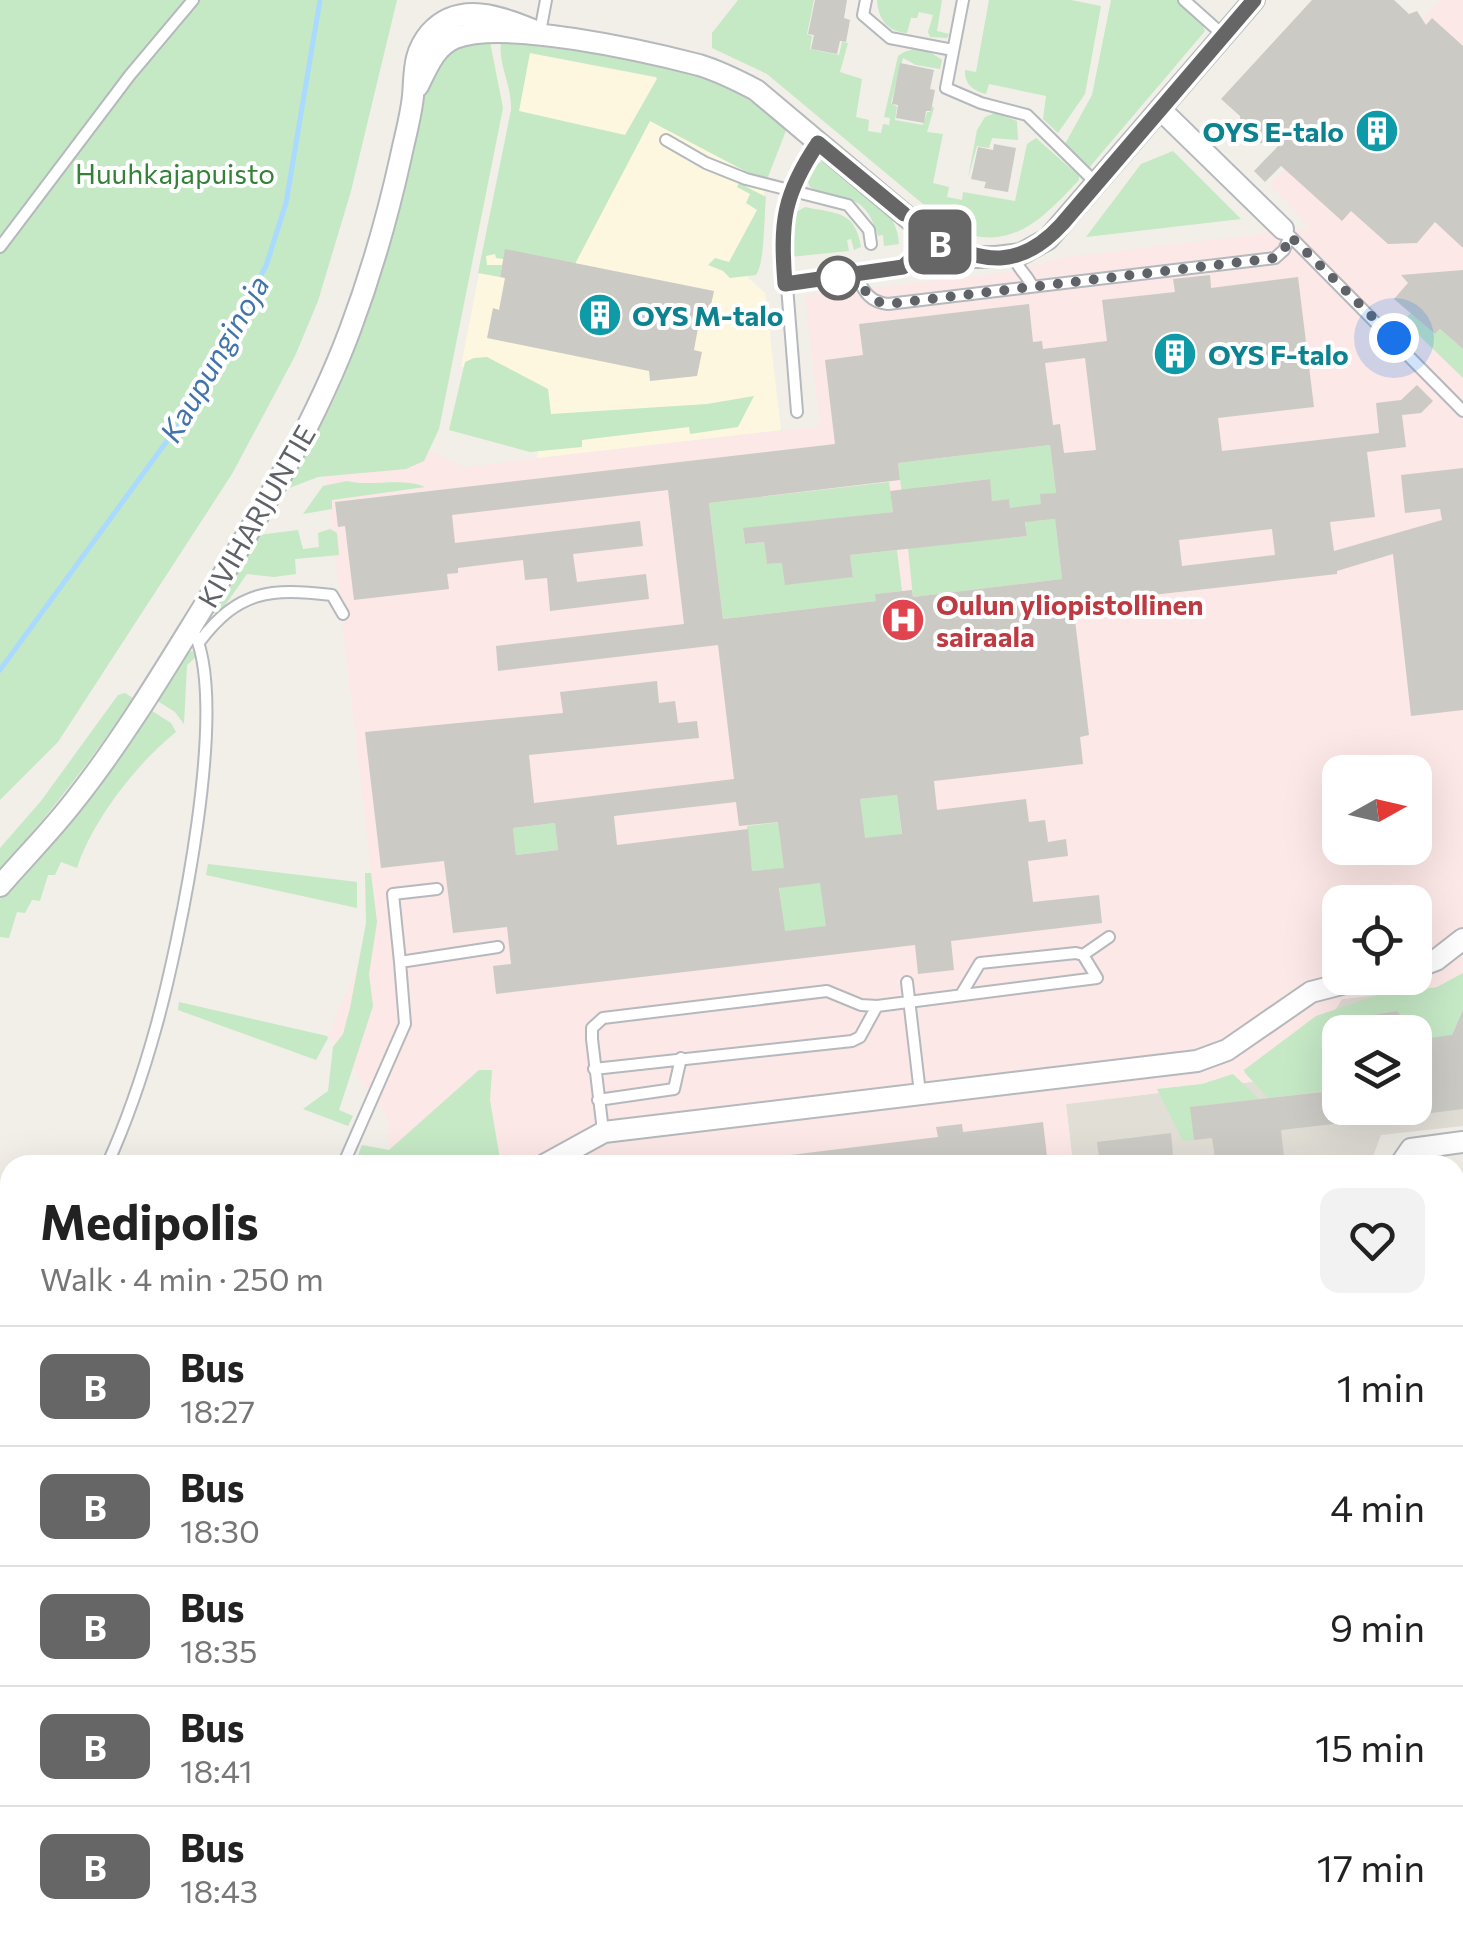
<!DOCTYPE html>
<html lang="en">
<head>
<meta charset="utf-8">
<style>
	body { margin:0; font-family:Commissioner,sans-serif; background:#f2f2f2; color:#222; height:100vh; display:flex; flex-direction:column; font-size:38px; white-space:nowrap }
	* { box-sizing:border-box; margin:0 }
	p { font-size:32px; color:#767676 }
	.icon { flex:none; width:55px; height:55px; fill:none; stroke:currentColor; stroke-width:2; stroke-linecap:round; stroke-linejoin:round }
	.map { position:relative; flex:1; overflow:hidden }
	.sheet { position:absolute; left:0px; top:1155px; width:1465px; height:792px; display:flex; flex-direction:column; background:#fff; border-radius:30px 30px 0 0; box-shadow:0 10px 40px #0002 }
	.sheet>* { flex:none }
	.badge { padding:0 20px; border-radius:15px; font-size:35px; line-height:65px }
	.needle { width:65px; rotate:82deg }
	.buttons { position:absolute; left:1322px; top:755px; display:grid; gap:20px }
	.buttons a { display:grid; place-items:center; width:110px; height:110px; border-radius:20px; background:#fff; box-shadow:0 10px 40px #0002; font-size:50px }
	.you { position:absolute; width:50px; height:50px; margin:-25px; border:8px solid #fff; border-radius:50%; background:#1a73e8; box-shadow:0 0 0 15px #1a73e833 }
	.map>.badge { position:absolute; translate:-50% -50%; box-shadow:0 0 0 5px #fff }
	.round { display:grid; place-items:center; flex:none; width:105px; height:105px; border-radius:20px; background:#f2f2f2 }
	.overview { display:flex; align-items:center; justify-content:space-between; height:170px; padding:0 40px }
	h1 { font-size:48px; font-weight:700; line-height:75px }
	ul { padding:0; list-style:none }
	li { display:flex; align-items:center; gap:30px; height:120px; padding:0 40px; border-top:2px solid #e0e0e0 }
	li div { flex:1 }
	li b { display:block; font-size:38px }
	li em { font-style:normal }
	li .badge { min-width:110px; font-weight:700; text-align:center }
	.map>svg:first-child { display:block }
	.commercial { fill:#fef7e0 }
	.education { fill:#e1ded6; fill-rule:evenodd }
	.medical { fill:#fce8e6; fill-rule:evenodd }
	.green { fill:#c5e8c5; fill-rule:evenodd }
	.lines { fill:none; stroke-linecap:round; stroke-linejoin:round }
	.stream { stroke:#aadaff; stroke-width:5 }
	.building { fill:#cccac5; fill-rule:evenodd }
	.service-casing { stroke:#b5b8bc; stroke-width:14 }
	.minor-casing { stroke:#b5b8bc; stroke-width:24 }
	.secondary-casing { stroke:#b6babf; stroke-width:34 }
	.service { stroke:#fff; stroke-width:10 }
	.minor { stroke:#fff; stroke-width:20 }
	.secondary { stroke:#fff; stroke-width:30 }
	.line-casing { stroke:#fff; stroke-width:22 }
	.line { stroke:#666; stroke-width:15 }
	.walk { stroke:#5f6368; stroke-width:10; stroke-dasharray:0 18 }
	.stop-dot { fill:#fff; stroke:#666; stroke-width:5 }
	.labels { text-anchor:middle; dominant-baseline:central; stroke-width:8; stroke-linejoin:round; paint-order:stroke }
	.culture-label { font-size:28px; font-weight:bold; fill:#0d838f; stroke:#fff; text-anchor:start }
	.park-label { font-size:28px; fill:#348238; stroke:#fff }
	.street-label { font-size:28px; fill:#5f6368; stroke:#fff }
	.health-label { font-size:28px; font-weight:bold; fill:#be3a42; stroke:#fff; text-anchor:start }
	.water-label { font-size:30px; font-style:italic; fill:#4174aa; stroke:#fff }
</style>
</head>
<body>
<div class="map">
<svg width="1463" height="1946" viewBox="0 0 1463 1946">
	<rect width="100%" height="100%" fill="#f1efe8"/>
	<!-- commercial -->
	<path class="commercial" d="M529,53l128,25 -32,57 -106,-24z
		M650,121l116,61 -18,96 17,15 16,137 -244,28 6,-56 -82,-36 25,-128 91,20z
		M1455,1683l8,3v145l-8,3z
		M468,1938h234l1,8h-234z"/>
	<!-- education -->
	<path class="education" d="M1463,985v141l-82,9 -11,30h-297l-7,-61 226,-27 50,-78zM1340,1032h75v76h-75z
		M1455,1438l8,3v207l-8,-2z"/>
	<!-- medical -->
	<path class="medical" d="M1441,0h22v985l-121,14 -50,78 -226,27 7,61h-681l-6,-50 -58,-80 49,-113 -54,-468 22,-44 119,57 356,-41 -15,-130 204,-24 56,-15 246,-29 -41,-43zM1340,772h75v76h-75zM1340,902h75v76h-75z"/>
	<!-- green -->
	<path class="green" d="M0,0h397l-46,191 -33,110 -23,55 -63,118 -174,268 -58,58z
		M738,0h76l-7,34 5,2 -2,13 29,6 3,-13 6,1 -8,29 22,7 -6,38 13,3 -1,11 13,2 2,-9 6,1 1,-7 -6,-1 14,-61c14,-11 30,-7 44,4l-2,9 -24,-4 -13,-7 -12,45 6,4 -2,13 28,5 4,-13h3l2,-6 2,2 -7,24 16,2 -10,49 16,4 -2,10 15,3 1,-8 52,9 12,-57 9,-6 43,38v4c-37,39 -68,74 -126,49l-186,-155 -55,-26v-15z
		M877,0h65l-5,31 12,3 -2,4 -17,-1 -2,-5 5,-17 -14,-3 -2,6h-6l-4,15c-20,-1 -29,-15 -30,-33z
		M989,0h82l30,6 -16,88 -27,39 -15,-14 3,-23 -57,-12 -3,10c-13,-3 -22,-10 -21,-24l11,2z
		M1111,0h66l25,24 3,7 -117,138 -23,-25 27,-49z
		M501,41c70,11 174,18 236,49 18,10 34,25 50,38l-21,54 -116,-61 -75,143 -72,-5 -7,-1 -1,-4 -9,2 1,9h15l-2,12 -22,-4 33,-163c1,-25 -13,-44 -10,-69zM530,53l126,24 1,2 -32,56 -106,-24z
		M490,42l13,66 -64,321 -15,32 -18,8 -88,8 -34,13c10,-14 18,-30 27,-46 64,-113 91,-246 119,-372l24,-24z
		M995,113l22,8 1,19 -26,-2 -3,10 -12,-2 -9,32 9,-48 8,-13z
		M1173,151l68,68 -155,18 55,-73z
		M823,161l8,2c26,22 67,44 68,81l-15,2 -1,-11 -5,1c-15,-51 -37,-29 -68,-49l-4,-10 5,-10z
		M739,183l27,14c-2,18 -1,66 -10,78l-26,3 -7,-7 -15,-6 7,-7 14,4 28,-52 -11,-7 4,-9 -13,-7z
		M805,207c32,7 50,3 56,40l-7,3 -3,-11 -4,1 2,11 -59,6 -2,-12 5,-31z
		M1411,313l24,21 5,-5 23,20v29l-60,-58z
		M487,357l61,32 3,25 156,-10 47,-8 -16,31 -48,7 -1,-7 -107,13v7l-52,5 -81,-22 16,-68 9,-4z
		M1050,445l6,48 -15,2v9l-9,2 2,15 21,-2 7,60 -149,18 -5,-49 119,-12 -2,-16 -14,2 -2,-23 -17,2 -3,-22 -67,8 -18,24 -6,-48z
		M347,481c25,6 55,-4 78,6l-93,13v9l-29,5 20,-28z
		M889,482l4,30 -150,17 2,15 19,-2 3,22 15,-1 71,14 -3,-22 47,-5 5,41 -26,3v7l-153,18 -14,-116z
		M330,529l7,4 2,22 -44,4 1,15 -22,3 -27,-3 -28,40 -7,-2 46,-77 40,-5 5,19 16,-2 -1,-14z
		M194,651l3,5 -10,9 -3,59 -9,-12 -19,-12 31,-48z
		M125,693l8,5c-40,61 -85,117 -133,172v-22l41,-47 77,-106z
		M149,709l22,14 5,9c-39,31 -84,89 -99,136l-16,-6 -6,13h-7l-8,26 -8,-1 -7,13 -8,-1 -8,26 -9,-1v-38l83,-95z
		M897,795l5,41 -120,11 38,36 91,34 -151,17 22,-23 -5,-42 -25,2 -5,-45 114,-14 -1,-13z
		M555,823l3,27 -42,5 -3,-27z
		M208,864l149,18v26l-151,-33z
		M365,873h6l6,49 -8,52 4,32 -34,104 14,6 -5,10 -45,-17 25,-18 5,-44 10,-13 7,-26 16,-85z
		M1463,973v45h-4l-12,28 -27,-6 -23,-29 -36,6 -8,15h-13v17l-8,1 8,10v29l-72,9 -23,-25 -1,-3 72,-54 56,-19 65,-10z
		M179,1002l148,34 1,2 -12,22 -138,-50z
		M479,1070h13l-2,30 11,65h-147l8,-20 27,5z
		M1233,1074l26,25 -68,8 3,33 -11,1 -26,-52 45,-5z
		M10,1878v60h46l1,8h-57v-67z"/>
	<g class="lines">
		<!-- stream -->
		<path class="stream" d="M0,670l183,-251 83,-153 20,-63 34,-203"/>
	</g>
	<!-- building -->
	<path class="building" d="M815,0h32l-3,18 6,2 -4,22 -6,-1 -3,13 -26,-5 3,-14 -6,-1z
		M1312,0h82l15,14 8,-3 9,14 6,-7 31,28v202l-28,-26 -18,21 -29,1 -37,-33 -9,10 -61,-55 -16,16 -11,-11 28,-29 -41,2 -1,-28 -19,-17z
		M900,63l34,7 -4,19 5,1 -4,21h-5l-2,12 -28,-5 2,-13 -6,-1z
		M994,144l22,4 -8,44 -24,-4 2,-6 -15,-3 7,-32 15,3z
		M505,249l209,42 -6,28 -8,-2 -6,33 8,2 -5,24 -47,5 -1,-10 -162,-33 6,-30 6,2 6,-32 -5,-1z
		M1463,270v79l-23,-20 -5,5 -41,-35 14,-16 -7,-8z
		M1210,275l1,13 87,-11 16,130 -96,11 4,33 157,-18 -3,-30 25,-3 16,-15 16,16 -12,12 -19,2 4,32 -39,5 8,65 -45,5 4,29 108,-31 -2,-11 -35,4 -4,-38 62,-7v242l-52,6 -18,-162 -56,17v3l-264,30 16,131 -9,2 3,27 -149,17 3,29 89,-11 3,23 16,-2 3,22 18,-3 2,17 -40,5 5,41 66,-7 3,28 -151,18 3,29 -36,4 -3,-29 -419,49 -3,-28 18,-2 -4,-37 -54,6 -9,-72 -63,7 -16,-136 198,-19 -3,-21 97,-11 2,22 16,-2 3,22 19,-2 2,17 -170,17 5,48 200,-24 -16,-134 -220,26 -2,-25 188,-22 -16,-134 -216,25 3,28 185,-22 3,25 -70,8 4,28 69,-8 3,25 -99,12 -3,-33 -22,2 -2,-20 -65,8v5l-11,1 2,15 -95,11 -9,-74 -7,1 -3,-25 500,-58 -10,-84 38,-5 -4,-31 170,-20 4,38 9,-1 1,8 64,-8 -5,-41 73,-8 -2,-13zM1085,358l11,92 -32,3 -4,-29 -7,1 -8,-62zM1050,445l6,48 -16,1 1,10 -31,4 -1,-9 -17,2 -2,-22 -100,12 3,21 -150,16 2,16 19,-2 3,22 15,-1 3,22 68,-8 -3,-22 177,-19 -2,-14 30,-3 7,60 -149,18 -1,-7 -37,4 1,7 -153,18 -14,-116 191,-23 -2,-17zM1272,529l3,26 -93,11 -3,-26zM897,795l5,39 -37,4 -5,-39zM736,802l3,24 39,-4 6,46 -32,3 -4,-42 -131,16 -3,-29zM555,823l3,27 -42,5 -3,-27zM820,883l6,43 -41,5 -6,-43z
		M1463,1010v99l-48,6v-75l37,-5z
		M1397,1011l17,21h-61l8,-15z
		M1340,1090v18h56v9l-115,13 4,35h-69l-4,-27 -18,2 -4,-33z
		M1043,1122l5,43h-55l-26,-7 -20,2v5h-164l-1,-9 156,-19 -2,-10 26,-3 1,8z
		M1171,1133l3,32h-74l-3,-23z"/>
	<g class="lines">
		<!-- service casing -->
		<g class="service-casing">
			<path id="service" d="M866,0l-3,15 27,23 63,12
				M963,0l-17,88 35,15 46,12 70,69
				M1184,0l38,34
				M540,32l6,-32
				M666,140l40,23 40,16 102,26 21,25 2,14
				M1288,234l175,177
				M0,247l130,-172 63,-75
				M1014,256c3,13 13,18 18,30
				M856,276c8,15 13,26 32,28l387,-46 9,-8 6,-14
				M785,284l104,-12 14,-5 30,-28
				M797,412l-15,-189 15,-49 21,-31
				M200,641c39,-51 70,-53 132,-46l11,19
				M1083,955l26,-18
				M400,962l-7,-68 44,-5
				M907,982l13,111
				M594,1069l258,-28 8,-4 17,-31
				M598,1100l76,-11 7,-31
				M603,1131l-11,-92v-11l11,-10 224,-27 34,14 16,1 220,-28 -14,-23 -7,-2 -96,10 -18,30
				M107,1165c20,-44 36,-91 49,-138 22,-79 77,-333 35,-400
				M343,1165l62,-141 -5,-62 98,-15
				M507,1938l1,8"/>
		</g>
		<!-- minor casing -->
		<g class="minor-casing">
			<path id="minor" d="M418,86c9,-18 17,-40 37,-48 49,-19 190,13 244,27 20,6 38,15 57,25l177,149 38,18h25l25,-3 27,-15 206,-239
				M1160,109l123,120
				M0,886c25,-29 52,-56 75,-86 53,-67 97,-143 142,-215 50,-83 99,-164 133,-255 21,-56 38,-115 51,-174 4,-19 10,-40 12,-60 2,-24 0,-43 17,-63 30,-33 73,-16 110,0
				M1415,968l21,-8 27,-21
				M544,1165l60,-33 593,-71 30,-11 84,-58 54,-14
				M1400,1165l11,-16 52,-7
				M0,1316l10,11
				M0,1541l10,-10
				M0,1571l10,8
				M968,1938l1,8"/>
		</g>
		<!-- secondary casing -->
		<g class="secondary-casing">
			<path id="secondary" d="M1455,1861l8,-3
				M1455,1886l8,-2
				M1231,1946l24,-8
				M1279,1946l22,-8"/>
		</g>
		<!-- service -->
		<use href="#service" class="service"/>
		<!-- minor -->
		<use href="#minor" class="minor"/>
		<!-- secondary -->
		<use href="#secondary" class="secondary"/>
	</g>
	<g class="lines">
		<!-- line casing -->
		<g class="line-casing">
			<path id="line" d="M904,214l-86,-71c-35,52 -38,79 -33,141l118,-17 30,-29c50,26 87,32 129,-14l192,-224"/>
		</g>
		<!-- line -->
		<use href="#line" class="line"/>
		<!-- walk -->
		<path class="walk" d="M838,278l-18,2 36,-4c9,15 14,26 32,28l387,-46 9,-8 6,-14 104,102"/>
	</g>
	<!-- icons -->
	<defs>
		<g id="building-disc" transform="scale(2.25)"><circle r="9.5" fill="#0f9aa8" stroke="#fff"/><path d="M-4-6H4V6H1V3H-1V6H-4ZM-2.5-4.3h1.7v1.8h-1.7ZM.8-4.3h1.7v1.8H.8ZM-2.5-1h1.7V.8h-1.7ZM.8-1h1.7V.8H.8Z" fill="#fff"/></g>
		<g id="hospital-disc" transform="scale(2.25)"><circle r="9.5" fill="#e0444e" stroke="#fff"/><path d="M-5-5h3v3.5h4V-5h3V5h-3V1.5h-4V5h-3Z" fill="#fff"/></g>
	</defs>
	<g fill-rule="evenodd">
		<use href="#building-disc" x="1377" y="131"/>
		<use href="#building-disc" x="600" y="315"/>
		<use href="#building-disc" x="1175" y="354"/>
		<use href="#hospital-disc" x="903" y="620"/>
	</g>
	<!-- markers -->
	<circle class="stop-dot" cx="838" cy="278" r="20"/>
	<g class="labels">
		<!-- culture labels -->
		<g class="culture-label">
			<text x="1344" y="131" text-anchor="end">OYS E-talo</text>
			<text x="632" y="315">OYS M-talo</text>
			<text x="1208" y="354">OYS F-talo</text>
		</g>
		<!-- park labels -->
		<g class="park-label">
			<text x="175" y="173">Huuhkajapuisto</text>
		</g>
		<!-- street labels -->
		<g class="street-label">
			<text transform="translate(256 516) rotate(-60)">KIVIHARJUNTIE</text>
		</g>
		<!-- health labels -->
		<g class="health-label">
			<text x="936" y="604">Oulun yliopistollinen<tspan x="936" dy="32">sairaala</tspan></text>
		</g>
		<!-- water labels -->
		<g class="water-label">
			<text transform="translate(213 358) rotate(-60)">Kaupunginoja</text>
		</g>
	</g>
</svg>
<div class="buttons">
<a><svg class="needle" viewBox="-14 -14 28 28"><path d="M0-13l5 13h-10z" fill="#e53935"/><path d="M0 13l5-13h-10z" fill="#767676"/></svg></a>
<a><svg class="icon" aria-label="locate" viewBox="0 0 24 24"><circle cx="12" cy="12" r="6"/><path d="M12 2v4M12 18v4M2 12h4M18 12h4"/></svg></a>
<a><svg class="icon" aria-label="layers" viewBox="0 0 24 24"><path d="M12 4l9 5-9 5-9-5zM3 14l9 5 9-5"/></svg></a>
</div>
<div class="you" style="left:1394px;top:338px"></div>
<b class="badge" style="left:940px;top:242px;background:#666;color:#fff">B</b>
<section class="sheet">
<div class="overview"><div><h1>Medipolis</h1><p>Walk · 4 min · 250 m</p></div><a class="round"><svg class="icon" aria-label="heart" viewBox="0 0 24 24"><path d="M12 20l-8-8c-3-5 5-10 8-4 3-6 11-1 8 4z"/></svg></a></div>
<ul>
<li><span class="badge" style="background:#666;color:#fff">B</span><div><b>Bus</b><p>18:27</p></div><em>1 min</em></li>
<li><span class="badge" style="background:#666;color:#fff">B</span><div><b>Bus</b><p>18:30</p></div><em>4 min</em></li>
<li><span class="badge" style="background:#666;color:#fff">B</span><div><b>Bus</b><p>18:35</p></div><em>9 min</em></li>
<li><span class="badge" style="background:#666;color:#fff">B</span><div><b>Bus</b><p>18:41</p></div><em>15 min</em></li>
<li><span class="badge" style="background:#666;color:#fff">B</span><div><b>Bus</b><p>18:43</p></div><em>17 min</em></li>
</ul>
</section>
</div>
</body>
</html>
